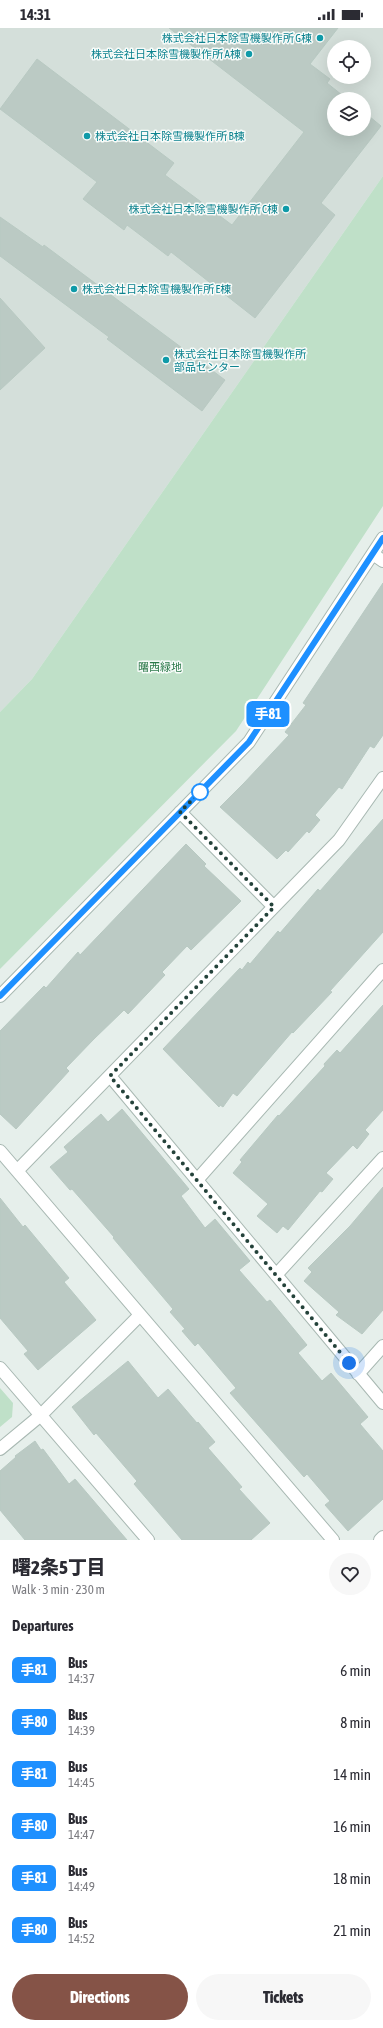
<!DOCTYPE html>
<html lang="en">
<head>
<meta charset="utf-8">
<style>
	body { margin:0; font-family:"Asap Condensed","Noto Sans JP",sans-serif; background:#f7f7f7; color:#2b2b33; height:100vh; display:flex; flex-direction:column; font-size:15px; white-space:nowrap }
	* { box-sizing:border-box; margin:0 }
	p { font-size:13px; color:#7c7c81 }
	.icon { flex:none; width:22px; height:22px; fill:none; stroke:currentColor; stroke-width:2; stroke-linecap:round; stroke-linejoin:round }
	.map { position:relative; height:1512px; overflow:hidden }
	.details { display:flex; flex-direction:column; background:#fff; flex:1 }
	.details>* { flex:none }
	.badge { padding:0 8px; border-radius:6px; font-size:14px; line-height:26px }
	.buttons { position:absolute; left:327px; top:12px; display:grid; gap:8px }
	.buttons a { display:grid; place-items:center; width:44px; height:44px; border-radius:50%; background:#fff; box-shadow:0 4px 16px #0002; font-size:20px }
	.you { position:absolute; width:20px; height:20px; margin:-10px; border:3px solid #fff; border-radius:50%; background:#1a73e8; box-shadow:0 0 0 6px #1a73e833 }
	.map>.badge { position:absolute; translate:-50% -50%; box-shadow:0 0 0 2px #fff }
	h2 { padding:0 12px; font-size:15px; line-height:36px }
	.round { display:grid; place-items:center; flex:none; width:42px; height:42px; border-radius:21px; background:#f7f7f7 }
	.overview { display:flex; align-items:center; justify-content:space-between; height:68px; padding:0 12px }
	h1 { font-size:19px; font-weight:800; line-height:30px }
	.action { display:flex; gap:8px; margin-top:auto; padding:8px 12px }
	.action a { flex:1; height:46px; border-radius:24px; background:#855347; color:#fff; font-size:16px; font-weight:800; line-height:46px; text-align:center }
	.action a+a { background:#f7f7f7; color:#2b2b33 }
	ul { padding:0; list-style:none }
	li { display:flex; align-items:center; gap:12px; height:52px; padding:0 12px }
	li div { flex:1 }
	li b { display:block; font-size:15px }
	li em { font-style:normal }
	li .badge { min-width:44px; font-weight:700; text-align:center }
	.status { display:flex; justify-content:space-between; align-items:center; height:28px; padding:0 20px; background:#fff; direction:ltr }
	.status svg { height:11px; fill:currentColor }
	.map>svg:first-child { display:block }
	.built { fill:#d4dfda; fill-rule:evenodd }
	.green { fill:#bfe0c8 }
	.building { fill:#bbcac4; stroke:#b8c9c2 }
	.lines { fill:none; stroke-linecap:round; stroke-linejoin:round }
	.street-casing { stroke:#a8b8b2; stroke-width:14 }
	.street { stroke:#fff; stroke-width:12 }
	.line-casing { stroke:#fff; stroke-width:9 }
	.line { stroke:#1e90ff; stroke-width:6 }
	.walk { stroke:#24423a; stroke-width:4; stroke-dasharray:0 7.2 }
	.culture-dot { fill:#0f9aa8; stroke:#f7fbf9; stroke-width:1.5 }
	.stop-dot { fill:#fff; stroke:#1e90ff; stroke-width:2 }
	.labels { text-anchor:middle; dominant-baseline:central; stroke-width:3; stroke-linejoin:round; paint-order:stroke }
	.culture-label { font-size:11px; fill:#0d838f; stroke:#f7fbf9; text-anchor:end }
	.park-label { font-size:11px; fill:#2d7a4b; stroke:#f7fbf9 }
</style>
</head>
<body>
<div class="status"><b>14:31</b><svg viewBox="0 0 49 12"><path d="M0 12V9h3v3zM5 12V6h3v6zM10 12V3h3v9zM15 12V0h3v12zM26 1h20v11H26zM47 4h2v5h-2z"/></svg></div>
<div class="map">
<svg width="383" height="1512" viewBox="0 0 383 1512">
	<rect width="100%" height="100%" fill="#e6efeb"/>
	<!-- built -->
	<path class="built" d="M0,0h383v148l-351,503 -32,33zM334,19h30v30h-30zM334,71h30v30h-30z"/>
	<!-- green -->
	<path class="green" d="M383,148v330l-147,225 -236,238v-257l32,-33z
		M0,1360l13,15 -1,14 -12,10z"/>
	<!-- building -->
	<path class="building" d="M169,0h169l-28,36 20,15 -3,4 20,16h-13v30h30v-17l17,14 -60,77 14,12 -80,103 -84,-66 -3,4 -41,-31 -3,5 -41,-31 14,-17 -97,-73 37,-50 137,104 -9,12 67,50 72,-93z
		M0,189l43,30 1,-2 181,135 -23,31 -95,-72 2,-2 -109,-81z
		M0,270l45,50 -45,42z
		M383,555v152l-9,13 -4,-2 -28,43 -3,-2 -24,28 5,5 -11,13 -2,-2 -19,21 -2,-2 -9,9 -57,-52 24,-24 45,-48 -4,-3 21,-27 -3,-2z
		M383,791v113l-53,59 2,1 -39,41 -1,-1 -55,64 -4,-3 -10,14 -3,-2 -1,2 -56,-58 77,-81 2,2 6,-8 2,2 28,-33 2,2 38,-44 2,2z
		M186,816l20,20 -2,2 37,35 -50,49 -4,-4 -25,26 3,3 -37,39 -4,-4 -30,29 -28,29 3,3 -53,58 -16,-15v-83l44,-45 2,2 32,-36 2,3z
		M383,977v105l-18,20 4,4 -12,15 -4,-4 -27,28 7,6 -11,13 -2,-1 -32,39 -5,-4 -6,7 -20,-17 11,-12 -35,-31 9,-11 -2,-2 38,-45 1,1 46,-50 -1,-2 13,-14 3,3z
		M122,1081l67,80 -8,7 24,32 10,-9 35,42 -11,9 28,32 3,-2 37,45 -9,8 24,28 9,-8 37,44 -8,7 23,27v48l-35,32 -23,-26 5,-4 -23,-27 -3,3 -74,-84 6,-5 -38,-45 -3,3 -13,-15 3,-2 -15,-17 3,-3 -60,-71 1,-1 -42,-48 -2,1 -20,-23 18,-15 -4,-5 37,-33 7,8z
		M383,1159v123l-21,24 -26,-19 3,-3 -35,-31 8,-9 -4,-4 42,-42z
		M0,1170l23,29 2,-2 44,53 -5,4 32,38 -58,50 -14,-16 4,-3 -28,-33z
		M128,1333l30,37 10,-9 29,34 1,-1 17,20 -7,6 34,39 -3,2 31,34 -19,17h-69l-48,-56 3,-3 -41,-48 -2,2 -22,-28z
		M35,1413l6,9 2,-1 26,35 6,-5 52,61h-102l-25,-30v-39l16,-14 -1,-1z"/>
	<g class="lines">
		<!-- street casing -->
		<g class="street-casing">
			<path id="street" d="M373,526l10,7
				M180,784l94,95
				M0,968l249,-254 134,-204
				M110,1048l273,327
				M0,1123l333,389
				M17,1143l322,-331 44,-62
				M197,1152l186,-210
				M276,1247l107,-117
				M0,1340l148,172
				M358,1346l25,-28
				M0,1421l41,-34 99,-100
				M380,1512l3,-3"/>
		</g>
		<!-- street -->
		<use href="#street" class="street"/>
	</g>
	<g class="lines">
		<!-- line casing -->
		<g class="line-casing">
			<path id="line" d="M0,968l249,-254 134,-204"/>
		</g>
		<!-- line -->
		<use href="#line" class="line"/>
		<!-- walk -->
		<path class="walk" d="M200,764l-20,20 94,95 -164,169 239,287"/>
	</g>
	<!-- markers -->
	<g class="culture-dot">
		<circle cx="320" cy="10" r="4"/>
		<circle cx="249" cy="26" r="4"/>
		<circle cx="87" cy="108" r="4"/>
		<circle cx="286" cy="181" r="4"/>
		<circle cx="74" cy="261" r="4"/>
		<circle cx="166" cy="332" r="4"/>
	</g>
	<circle class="stop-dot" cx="200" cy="764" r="8"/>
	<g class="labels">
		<!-- culture labels -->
		<g class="culture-label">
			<text x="312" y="10">株式会社日本除雪機製作所 G棟</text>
			<text x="241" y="26">株式会社日本除雪機製作所 A棟</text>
			<text x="95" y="108" text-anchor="start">株式会社日本除雪機製作所 B棟</text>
			<text x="278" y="181">株式会社日本除雪機製作所 C棟</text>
			<text x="82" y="261" text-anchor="start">株式会社日本除雪機製作所 E棟</text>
			<text x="174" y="326" text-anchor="start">株式会社日本除雪機製作所<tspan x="174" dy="13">部品センター</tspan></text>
		</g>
		<!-- park labels -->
		<g class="park-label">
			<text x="160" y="639">曙西緑地</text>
		</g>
	</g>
</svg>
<div class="buttons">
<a><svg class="icon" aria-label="locate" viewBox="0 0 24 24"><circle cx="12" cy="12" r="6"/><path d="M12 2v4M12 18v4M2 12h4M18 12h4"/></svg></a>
<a><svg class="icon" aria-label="layers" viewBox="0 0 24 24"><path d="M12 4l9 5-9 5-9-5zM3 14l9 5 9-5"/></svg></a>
</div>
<div class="you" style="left:349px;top:1335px"></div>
<b class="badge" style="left:268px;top:686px;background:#1e90ff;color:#fff">手81</b>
</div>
<section class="details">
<div class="overview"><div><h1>曙2条5丁目</h1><p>Walk · 3 min · 230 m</p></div><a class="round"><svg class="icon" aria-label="heart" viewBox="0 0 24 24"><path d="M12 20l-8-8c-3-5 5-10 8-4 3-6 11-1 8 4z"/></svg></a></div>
<h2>Departures</h2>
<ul>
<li><span class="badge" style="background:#1e90ff;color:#fff">手81</span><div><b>Bus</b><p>14:37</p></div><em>6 min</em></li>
<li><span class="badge" style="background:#1e90ff;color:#fff">手80</span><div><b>Bus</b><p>14:39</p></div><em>8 min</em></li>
<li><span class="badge" style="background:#1e90ff;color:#fff">手81</span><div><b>Bus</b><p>14:45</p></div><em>14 min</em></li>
<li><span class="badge" style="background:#1e90ff;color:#fff">手80</span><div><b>Bus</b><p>14:47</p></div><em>16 min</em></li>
<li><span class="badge" style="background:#1e90ff;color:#fff">手81</span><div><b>Bus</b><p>14:49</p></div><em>18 min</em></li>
<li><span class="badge" style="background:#1e90ff;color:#fff">手80</span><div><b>Bus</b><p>14:52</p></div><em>21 min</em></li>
</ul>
<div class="action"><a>Directions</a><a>Tickets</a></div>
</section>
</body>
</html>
